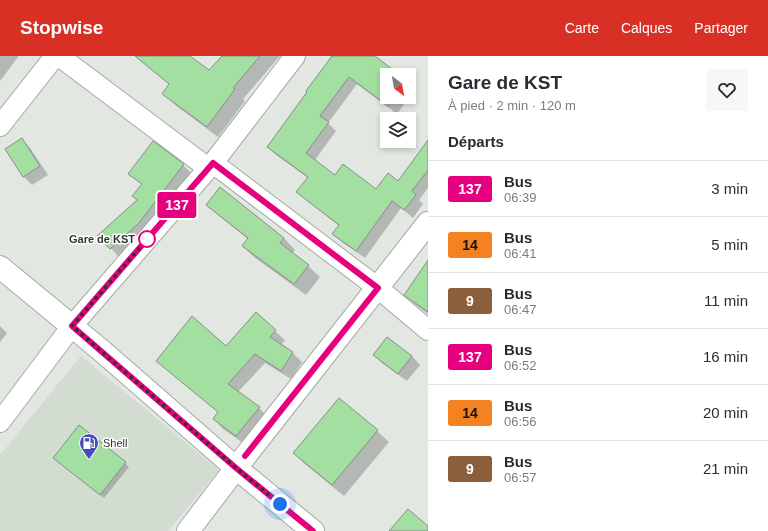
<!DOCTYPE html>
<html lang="fr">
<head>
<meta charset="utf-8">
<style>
	body { margin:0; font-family:Arial,sans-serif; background:#f7f7f7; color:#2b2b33; height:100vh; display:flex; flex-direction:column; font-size:15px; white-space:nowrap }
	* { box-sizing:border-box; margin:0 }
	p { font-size:13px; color:#7c7c81 }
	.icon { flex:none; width:22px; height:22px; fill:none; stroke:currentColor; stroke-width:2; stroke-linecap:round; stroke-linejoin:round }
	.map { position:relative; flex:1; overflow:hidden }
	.side { display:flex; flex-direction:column; background:#fff; width:340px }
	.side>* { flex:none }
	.badge { padding:0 8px; border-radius:3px; font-size:14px; line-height:26px }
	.needle { width:26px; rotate:149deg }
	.tools { position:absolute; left:380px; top:12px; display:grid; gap:8px }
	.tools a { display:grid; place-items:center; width:36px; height:36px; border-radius:0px; background:#fff; box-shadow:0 2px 6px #0003; font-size:20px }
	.you { position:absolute; width:20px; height:20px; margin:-10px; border:3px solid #fff; border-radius:50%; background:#1a73e8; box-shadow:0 0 0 6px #1a73e833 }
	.map>.badge { position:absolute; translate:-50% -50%; box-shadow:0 0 0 2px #fff }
	h2 { padding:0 20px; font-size:15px; line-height:36px }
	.round { display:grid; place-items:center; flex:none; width:42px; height:42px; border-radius:0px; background:#f7f7f7 }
	.summary { display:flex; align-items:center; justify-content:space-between; height:68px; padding:0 20px }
	h1 { font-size:19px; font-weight:700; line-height:30px }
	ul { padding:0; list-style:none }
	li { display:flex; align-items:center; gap:12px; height:56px; padding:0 20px; border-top:1px solid #e1e1e2 }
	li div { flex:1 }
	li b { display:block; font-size:15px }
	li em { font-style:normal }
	li .badge { min-width:44px; font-weight:700; text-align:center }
	header { display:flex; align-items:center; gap:24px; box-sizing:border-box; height:56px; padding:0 20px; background:#d93025; color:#fff }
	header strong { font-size:19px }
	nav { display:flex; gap:22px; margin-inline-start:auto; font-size:14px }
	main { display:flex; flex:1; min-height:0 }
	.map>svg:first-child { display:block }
	.built { fill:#d2dcd1 }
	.shadow { fill:#0003 }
	.building { fill:#a4dfa2; stroke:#898e89 }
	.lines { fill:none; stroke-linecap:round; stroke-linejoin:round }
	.minor-casing { stroke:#a4a9a4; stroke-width:22 }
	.tertiary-casing { stroke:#a4a9a4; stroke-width:24 }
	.primary-casing { stroke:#a4a9a4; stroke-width:24 }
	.minor { stroke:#fff; stroke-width:20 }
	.tertiary { stroke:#fff; stroke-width:22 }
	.primary { stroke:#fff; stroke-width:22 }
	.line-casing { stroke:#fff; stroke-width:9 }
	.line { stroke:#e6007e; stroke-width:6 }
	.walk { stroke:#313331; stroke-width:4; stroke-dasharray:0 7.2 }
	.stop-dot { fill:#fff; stroke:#e6007e; stroke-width:2 }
	.labels { text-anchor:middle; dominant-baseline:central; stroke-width:3; stroke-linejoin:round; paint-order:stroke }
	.stop-label { font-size:11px; font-weight:bold; fill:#313331; stroke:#fff; text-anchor:end }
	.poi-label { font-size:11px; fill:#313331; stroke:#fff; text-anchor:start }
</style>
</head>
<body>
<header>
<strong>Stopwise</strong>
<nav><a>Carte</a><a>Calques</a><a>Partager</a></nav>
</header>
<main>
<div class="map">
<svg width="428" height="475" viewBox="0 0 428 475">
	<rect width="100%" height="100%" fill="#e2e7e2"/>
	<!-- built -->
	<path class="built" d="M81,300l138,114 -51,61h-168v-76z"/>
	<!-- shadow -->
	<path class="shadow" d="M0,0h19l-19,25z
		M135,0h45l30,16 13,-16h57l-37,43 2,2 -27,36 -44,-33 -10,-10 6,-9z
		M333,0h41l24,19h-11v22h22v-14l6,6 -18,25 -40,-30 -29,39 8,8 -21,29 20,16 41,15 22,-9 30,-40v46l-9,12 4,4 -10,14 -12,-10 -36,50 -23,-16 -8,-8 5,-8 -33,-26 -8,-8 10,-14 -32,-23 -8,-8z
		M22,83l8,9 18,27 -16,10 -8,-8 -18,-27z
		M154,87l29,22 8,8 -44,58 -28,26 -20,-21 39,-36 4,-15 -12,-11z
		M220,133l64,49 11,12 -3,4 16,12 12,11 -14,18 -52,-38 -11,-11 5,-7 -29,-23 -12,-11z
		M428,210v48l-11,-8 -12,-11z
		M256,258l29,26 -4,5 12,8 9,9 -11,17 -26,-16 -27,29 21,16 9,9 -22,28 -23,-16 -9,-10 5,-6 7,-65z
		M0,270l7,7 -7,9z
		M388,282l24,18 8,9 -13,16 -25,-18 -8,-8z
		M339,343l38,32 12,11 -45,54 -39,-32 -11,-11z
		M54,402l71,5 4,4 -25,31z"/>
	<!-- building -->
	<path class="building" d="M135,0h55l19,14 13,-14h38l-27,32 2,1 -28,38 -45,-33 7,-10z
		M332,0h43l25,19h-13v22h8l-7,9 -39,-29 -29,39 9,6 -23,31 29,22 8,-11 33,25 12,-16 10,8 30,-41v30l-16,21 4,4 -12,15 -12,-9 -36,50 -24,-17 7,-9 -43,-33 12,-15 -41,-30 40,-55 -1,-1z
		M22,82l18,28 -17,11 -18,-28z
		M153,85l31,23 -45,59 -29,26 -13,-13 40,-36 -5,-4 10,-12 -14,-10z
		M220,131l64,51 -4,5 29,22 -15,19 -52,-38 6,-8 -42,-33z
		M428,204v52l-24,-17z
		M256,256l20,18 -6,7 23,15 -12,19 -26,-17 -27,30 32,23 -24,29 -23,-17 5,-7 -62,-51 36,-45 34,30z
		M387,281l25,19 -14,18 -25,-19z
		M339,342l39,32 -46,55 -39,-32z
		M79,369l47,37 -26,33 -47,-37z
		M408,453l20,17v5h-39z"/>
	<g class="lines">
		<!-- minor casing -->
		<g class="minor-casing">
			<path id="minor" d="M59,0l149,112
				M0,70l55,-70
				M213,107l165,125 50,42
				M0,366l72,-96 141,-163 82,-107"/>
		</g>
		<!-- tertiary casing -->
		<g class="tertiary-casing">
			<path id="tertiary" d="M188,475l48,-63 192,-245"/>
		</g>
		<!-- primary casing -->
		<g class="primary-casing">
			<path id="primary" d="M0,211l102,84 134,117 77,63"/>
		</g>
		<!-- minor -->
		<use href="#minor" class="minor"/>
		<!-- tertiary -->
		<use href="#tertiary" class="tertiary"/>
		<!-- primary -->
		<use href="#primary" class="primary"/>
	</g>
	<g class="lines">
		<!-- line casing -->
		<g class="line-casing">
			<path id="line" d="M245,400l133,-168 -165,-125 -141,163 164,142 77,63"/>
		</g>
		<!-- line -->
		<use href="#line" class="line"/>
		<!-- walk -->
		<path class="walk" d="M147,183l3,-3 -78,90 164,142 44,36"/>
	</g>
	<!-- icons -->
	<defs>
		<g id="fuel-pin" transform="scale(1)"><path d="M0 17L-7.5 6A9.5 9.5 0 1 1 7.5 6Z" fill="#4948be" stroke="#fff"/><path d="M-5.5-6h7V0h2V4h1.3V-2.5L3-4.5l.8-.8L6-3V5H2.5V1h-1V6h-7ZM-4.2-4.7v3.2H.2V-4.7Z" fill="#fff"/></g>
	</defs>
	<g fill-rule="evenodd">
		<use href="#fuel-pin" x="89" y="387"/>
	</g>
	<!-- markers -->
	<circle class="stop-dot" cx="147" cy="183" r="8"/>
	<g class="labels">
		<!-- stop labels -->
		<g class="stop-label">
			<text x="135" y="183">Gare de KST</text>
		</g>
		<!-- poi labels -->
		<g class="poi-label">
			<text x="103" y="387">Shell</text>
		</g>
	</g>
</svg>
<div class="tools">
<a><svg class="needle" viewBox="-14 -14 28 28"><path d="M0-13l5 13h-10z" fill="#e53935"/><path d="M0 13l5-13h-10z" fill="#7c7c81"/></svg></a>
<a><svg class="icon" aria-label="layers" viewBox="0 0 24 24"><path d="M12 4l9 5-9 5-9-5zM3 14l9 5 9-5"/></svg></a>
</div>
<div class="you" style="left:280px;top:448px"></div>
<b class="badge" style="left:177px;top:149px;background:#e6007e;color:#fff">137</b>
</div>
<section class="side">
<div class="summary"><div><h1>Gare de KST</h1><p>À pied · 2 min · 120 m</p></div><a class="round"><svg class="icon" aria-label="heart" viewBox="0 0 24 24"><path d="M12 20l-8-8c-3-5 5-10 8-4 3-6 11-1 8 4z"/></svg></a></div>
<h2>Départs</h2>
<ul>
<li><span class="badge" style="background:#e6007e;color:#fff">137</span><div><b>Bus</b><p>06:39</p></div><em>3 min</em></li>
<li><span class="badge" style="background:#f58220;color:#111">14</span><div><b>Bus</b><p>06:41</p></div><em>5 min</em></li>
<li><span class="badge" style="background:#8b5e3c;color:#fff">9</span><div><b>Bus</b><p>06:47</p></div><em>11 min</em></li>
<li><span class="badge" style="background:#e6007e;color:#fff">137</span><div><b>Bus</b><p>06:52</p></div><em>16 min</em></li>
<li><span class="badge" style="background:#f58220;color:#111">14</span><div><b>Bus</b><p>06:56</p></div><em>20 min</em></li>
<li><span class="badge" style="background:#8b5e3c;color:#fff">9</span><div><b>Bus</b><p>06:57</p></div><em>21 min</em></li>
</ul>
</section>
</main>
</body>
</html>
